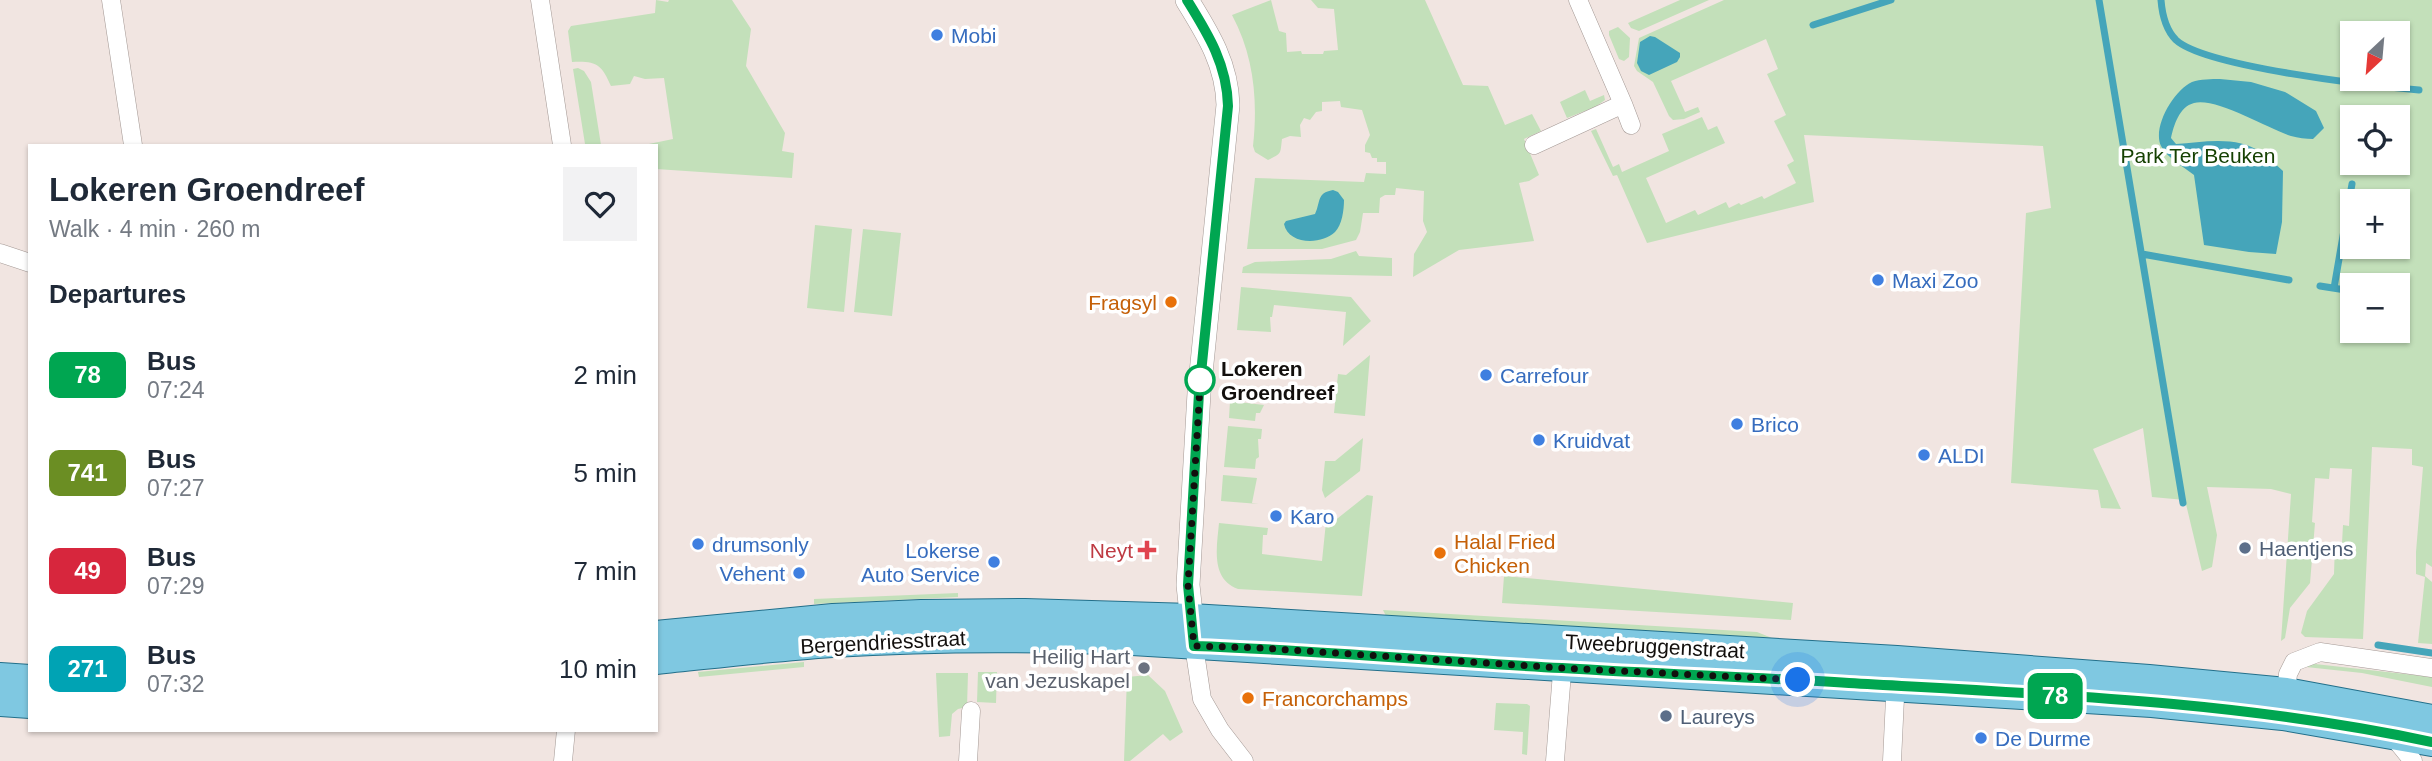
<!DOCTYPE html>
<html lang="en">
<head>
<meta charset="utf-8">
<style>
	body { margin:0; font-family:Helvetica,sans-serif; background:#f2f2f3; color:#1f2937; height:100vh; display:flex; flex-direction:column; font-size:26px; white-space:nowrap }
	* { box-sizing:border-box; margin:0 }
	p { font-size:23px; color:#747a83 }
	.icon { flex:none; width:38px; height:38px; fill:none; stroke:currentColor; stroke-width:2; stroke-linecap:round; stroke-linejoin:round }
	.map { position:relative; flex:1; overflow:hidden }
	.drawer { position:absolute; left:28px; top:144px; width:630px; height:588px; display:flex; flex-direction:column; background:#fff; border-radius:0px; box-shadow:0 2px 5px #0004 }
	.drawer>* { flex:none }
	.badge { padding:0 14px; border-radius:10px; font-size:24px; line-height:46px }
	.needle { width:46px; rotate:206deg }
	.controls { position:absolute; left:2340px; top:21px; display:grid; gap:14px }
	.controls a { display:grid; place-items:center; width:70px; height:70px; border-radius:0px; background:#fff; box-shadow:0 2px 5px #0004; font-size:35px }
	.you { position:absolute; width:35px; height:35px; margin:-18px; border:5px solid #fff; border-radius:50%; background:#1a73e8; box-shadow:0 0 0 10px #1a73e833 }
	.map>.badge { position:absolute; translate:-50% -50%; box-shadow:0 0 0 4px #fff }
	h2 { padding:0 21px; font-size:26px; line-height:63px }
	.round { display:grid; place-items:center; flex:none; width:74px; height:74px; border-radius:0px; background:#f2f2f3 }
	.head { display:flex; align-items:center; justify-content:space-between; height:119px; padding:0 21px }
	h1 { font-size:33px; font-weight:700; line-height:52px }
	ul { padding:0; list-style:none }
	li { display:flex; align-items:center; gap:21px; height:98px; padding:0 21px }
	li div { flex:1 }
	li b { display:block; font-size:26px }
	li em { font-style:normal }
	li .badge { min-width:77px; font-weight:700; text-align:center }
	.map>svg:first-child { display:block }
	.green { fill:#c3e0ba; fill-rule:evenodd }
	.water { fill:#45a5ba }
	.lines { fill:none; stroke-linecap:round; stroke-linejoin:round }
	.stream { stroke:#45a5ba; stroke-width:7 }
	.minor-casing { stroke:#a49995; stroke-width:19 }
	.tertiary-casing { stroke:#a49995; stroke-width:24 }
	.primary-casing { stroke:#226f8a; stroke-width:30 }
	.minor { stroke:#fff; stroke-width:18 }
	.tertiary { stroke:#fff; stroke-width:23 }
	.primary { stroke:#7fc8e1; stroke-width:28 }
	.line-casing { stroke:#fff; stroke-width:16 }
	.line { stroke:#00a651; stroke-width:10 }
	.walk { stroke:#120f0d; stroke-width:7; stroke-dasharray:0 12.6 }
	.shop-dot { fill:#3f7fe0; stroke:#fff; stroke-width:2.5 }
	.food-dot { fill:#e8710a; stroke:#fff; stroke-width:2.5 }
	.stop-dot { fill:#fff; stroke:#00a651; stroke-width:3.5 }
	.service-dot { fill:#5c6f8a; stroke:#fff; stroke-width:2.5 }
	.health-dot { fill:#e0444e; stroke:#fff; stroke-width:2.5 }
	.worship-dot { fill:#6b7280; stroke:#fff; stroke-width:2.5 }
	.labels { text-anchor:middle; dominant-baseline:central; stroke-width:7; stroke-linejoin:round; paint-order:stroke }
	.shop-label { font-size:21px; fill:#366cbe; stroke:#fff; text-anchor:start }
	.park-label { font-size:21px; fill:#164103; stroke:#fff }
	.food-label { font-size:21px; fill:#c56008; stroke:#fff; text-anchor:start }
	.stop-label { font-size:21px; font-weight:bold; fill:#120f0d; stroke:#fff; text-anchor:start }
	.service-label { font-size:21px; fill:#4e5e75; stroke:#fff; text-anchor:start }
	.health-label { font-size:21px; fill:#be3a42; stroke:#fff; text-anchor:end }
	.street-label { font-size:21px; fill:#120f0d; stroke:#fff }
	.worship-label { font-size:21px; fill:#5b616d; stroke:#fff; text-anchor:end }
</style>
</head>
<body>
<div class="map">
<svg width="2432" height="761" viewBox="0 0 2432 761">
	<rect width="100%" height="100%" fill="#f1e5e1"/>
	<!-- green -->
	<path class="green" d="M656,0l12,2 1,-2h63l19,29 -5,37 39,67 -3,18 12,2 -2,25 -136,-9v-24h-12l29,-6 -9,-61 -19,1 -11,-3 -4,8 -19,2c-10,-22 -14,-25 -39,-24l-4,-31 3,-5 84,-13z
		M1271,0l8,31 7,2 1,19 14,-1 1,3h21l1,-3 14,-1 -4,-41 -16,-1 -7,-8h114l38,85 25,1 17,39 27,-11 9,17 -17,8 15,36 -10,6 -10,2 15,58 -75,9 -46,27 1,-23 13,-22 -4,-11 1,-30 -28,-3 -1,7h-10l-5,3 -1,15h-16l-3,19 -4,8 -34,9h-75l8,-71 109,4 2,-9 20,1v-12h-9v-4h-5l-2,-5 -5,-1v-7l5,-10 -8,-25 -21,-3 -1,-6 -18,1v9l-6,1 -6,8 -6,-2 -4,7 1,12 -11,-1 -8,3c-2,16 0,14 -14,21l-13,-8 -2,-6c5,-45 1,-90 -21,-131z
		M1680,0h29l-70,31 -8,-3 -3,-5z
		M1724,0h708v567l-6,-4 -1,13 7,6v62l-14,-1 7,-66 -9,-3v-22l7,-85 -11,-2v-16l-40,-2 -9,192 -58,-2 -4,-4 6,-22 27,-37 1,-31h7l1,-18 6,1 3,-57 -22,-1 -1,11 -14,-1 -3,44 3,1 -5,60 -20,25 -5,30 -4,3 10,-147 -20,-5 -64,-2 10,48 -5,32 -10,4 -17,-71 -33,-3 -9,-69 -50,21 28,60 -20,-1 -3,-18 -87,-7 15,-270 25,-5 -8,-62 -239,-11 10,67 -167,41 -30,-68 -4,1 -22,-45 5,-2 17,38 6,-3 3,8 47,-21 -7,-17 40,-17 6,13 9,-4 8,17 -79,35 20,45 29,-13 3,5 28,-13 3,6 10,-5 2,2 21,-9 2,3 32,-16 -9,-18 7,-4 -20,-40 12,-6 -19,-41 11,-5 -12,-30 -95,42 14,31 13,-5 2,5 -16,7 -11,1 -4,-4 -16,-34 -16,-11 -3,-5 5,-28zM2352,33h46v46h-46zM2352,117h46v46h-46zM2352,201h46v46h-46zM2352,285h46v46h-46z
		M1618,27l12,11 -1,19 -5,4 -5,-2 -10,-24v-4z
		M578,68l6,3 7,11 10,63 -16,-1 -12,-75z
		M1585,90l5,11 14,-6 1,5 -10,7 -28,11 -7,-16z
		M815,225l37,4 -8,83 -37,-4z
		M863,229l38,4 -9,83 -38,-4z
		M1356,251l3,5 33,2v18l-150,-3 1,-6 12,-5 76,-3z
		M1241,287l110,10 20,24 -28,25 3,-34 -72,-7 -2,12h-2l1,15 -34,-2z
		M1370,355l-5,61 -31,-3 4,-39 8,1z
		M1230,401l34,4 -4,8h-4l-1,8 -26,-3z
		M1228,426l34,3 -1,10h-3l1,18 -3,2 -1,10 -31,-2z
		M1363,438l-3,33 -35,27 -3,-8 3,-29h10z
		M1223,475l34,3 -5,25 7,1 -38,-3z
		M1367,495l6,1 -11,100 -124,-7c-28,-10 -21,-43 -19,-66l49,5 -1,7h-4l-1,19 60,7 4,-39h7z
		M1504,576l289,27 -2,17 -289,-17z
		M958,593v4l-144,7v-5z
		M1383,610l374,22 15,6 -386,-22z
		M804,662v5l-105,10 -1,-5z
		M2306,663l126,14v10l-70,-14 -56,-6z
		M978,672h19l-1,31 -19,-1z
		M936,673h32l-1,34 -9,2 -6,5 -2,22 -11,1z
		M1148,675l17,16 18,41 -13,9 -7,-7 -33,27h-6l3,-84z
		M1496,703l31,1 3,2 -3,49 -5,-1 1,-22 -29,-2z"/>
	<!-- water -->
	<path class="water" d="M1650,36l5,1 25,16v4l-3,5 -28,13 -8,-4 -4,-8 3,-21z
		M2220,79l31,3 34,10 31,19 8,17 -11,11c-7,0 -15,-1 -22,-3 -22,-7 -75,-39 -97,-33 -15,4 -20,22 -23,35l5,6c28,-2 62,-9 86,9 7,5 14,12 21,18l-1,51 -6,32 -27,-2 -45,-7 -10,-70c-10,-8 -27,-17 -33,-29 -9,-19 13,-56 31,-64 8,-3 20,-3 28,-3z
		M1333,190l5,2 6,8c0,10 -2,25 -9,32 -13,13 -47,13 -51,-8l2,-3 29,-7c6,-12 1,-21 18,-24z"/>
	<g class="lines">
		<!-- stream -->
		<path class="stream" d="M2099,0l84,503
			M2161,0c1,13 5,30 15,40 29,27 197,46 243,50
			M1813,25l78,-25
			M2142,254l147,26
			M2320,286l32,5
			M2334,288l18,-104
			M2378,645l54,8"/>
		<!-- minor casing -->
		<g class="minor-casing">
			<path id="minor" d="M111,0l22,145
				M540,0l22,145
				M1623,104l8,21
				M1534,145l89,-41 -45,-104
				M0,253l30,10
				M1194,646l8,53 18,31 24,31
				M2285,702l3,-28 6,-12 26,-10 112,16
				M2391,734l22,27
				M563,761l3,-31
				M968,761l3,-50
				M1555,761l8,-101
				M1892,761l4,-84"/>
		</g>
		<!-- tertiary casing -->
		<g class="tertiary-casing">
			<path id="tertiary" d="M1187,0c21,34 40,64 41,105l-29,288 -11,192 5,47"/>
		</g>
		<!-- primary casing -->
		<g class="primary-casing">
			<path id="primary" d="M656,635l177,-17 88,-4 104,-1 166,5 706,42 252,19 137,13 146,27
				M656,660c59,-6 117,-13 176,-17 100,-6 200,-6 300,-2l1020,62 131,13 149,26
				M0,677l30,2
				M0,702l30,2"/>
		</g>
		<!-- minor -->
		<use href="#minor" class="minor"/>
		<!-- tertiary -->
		<use href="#tertiary" class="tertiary"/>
		<!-- primary -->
		<use href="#primary" class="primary"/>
	</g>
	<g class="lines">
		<!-- line casing -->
		<g class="line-casing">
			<path id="line" d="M1187,0c21,34 40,64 41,106l-29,287 -11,192 6,61c123,4 245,16 368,22 96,6 191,9 287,15 195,11 392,18 583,59"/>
		</g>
		<!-- line -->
		<use href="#line" class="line"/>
		<!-- walk -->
		<path class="walk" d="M1200,380l1,-10 -13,215 6,61 66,2 302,20 236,12"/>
	</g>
	<!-- markers -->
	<g class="shop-dot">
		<circle cx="937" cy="35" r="7"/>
		<circle cx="1878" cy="280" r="7"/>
		<circle cx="1486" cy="375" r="7"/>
		<circle cx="1737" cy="424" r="7"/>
		<circle cx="1539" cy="440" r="7"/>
		<circle cx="1924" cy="455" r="7"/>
		<circle cx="1276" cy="516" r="7"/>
		<circle cx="698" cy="544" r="7"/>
		<circle cx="994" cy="562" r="7"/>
		<circle cx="799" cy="573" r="7"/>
		<circle cx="1981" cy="738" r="7"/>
	</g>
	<g class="food-dot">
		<circle cx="1171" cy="302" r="7"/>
		<circle cx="1440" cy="553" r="7"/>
		<circle cx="1248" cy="698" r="7"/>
	</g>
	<circle class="stop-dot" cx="1200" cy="380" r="14"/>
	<g class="service-dot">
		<circle cx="2245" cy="548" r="7"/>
		<circle cx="1666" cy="716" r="7"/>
	</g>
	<path class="health-dot" d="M1143.5 539.5h7v7h7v7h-7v7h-7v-7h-7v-7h7z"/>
	<circle class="worship-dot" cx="1144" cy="668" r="7"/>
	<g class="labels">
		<!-- shop labels -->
		<g class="shop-label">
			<text x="951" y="35">Mobi</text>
			<text x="1892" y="280">Maxi Zoo</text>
			<text x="1500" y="375">Carrefour</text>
			<text x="1751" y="424">Brico</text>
			<text x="1553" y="440">Kruidvat</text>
			<text x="1938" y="455">ALDI</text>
			<text x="1290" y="516">Karo</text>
			<text x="712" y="544">drumsonly</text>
			<text x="980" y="550" text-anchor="end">Lokerse<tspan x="980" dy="24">Auto Service</tspan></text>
			<text x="785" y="573" text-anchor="end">Vehent</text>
			<text x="1995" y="738">De Durme</text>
		</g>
		<!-- park labels -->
		<g class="park-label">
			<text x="2198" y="155">Park Ter Beuken</text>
		</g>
		<!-- food labels -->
		<g class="food-label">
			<text x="1157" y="302" text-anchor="end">Fragsyl</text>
			<text x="1454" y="541">Halal Fried<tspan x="1454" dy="24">Chicken</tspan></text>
			<text x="1262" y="698">Francorchamps</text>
		</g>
		<!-- stop labels -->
		<g class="stop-label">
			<text x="1221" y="368">Lokeren<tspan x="1221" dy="24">Groendreef</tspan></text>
		</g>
		<!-- service labels -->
		<g class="service-label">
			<text x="2259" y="548">Haentjens</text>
			<text x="1680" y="716">Laureys</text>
		</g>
		<!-- health labels -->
		<g class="health-label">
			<text x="1133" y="550">Neyt</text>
		</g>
		<!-- street labels -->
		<g class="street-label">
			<text transform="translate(883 642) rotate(-3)">Bergendriesstraat</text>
			<text transform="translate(1655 646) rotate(3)">Tweebruggenstraat</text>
		</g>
		<!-- worship labels -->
		<g class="worship-label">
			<text x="1130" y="656">Heilig Hart<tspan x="1130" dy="24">van Jezuskapel</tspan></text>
		</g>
	</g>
</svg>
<div class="controls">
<a><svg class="needle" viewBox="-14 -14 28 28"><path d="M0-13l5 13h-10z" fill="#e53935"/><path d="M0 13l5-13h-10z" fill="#747a83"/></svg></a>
<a><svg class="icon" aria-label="locate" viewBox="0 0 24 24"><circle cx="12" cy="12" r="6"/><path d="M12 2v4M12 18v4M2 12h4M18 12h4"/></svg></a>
<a>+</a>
<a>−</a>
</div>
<div class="you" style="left:1798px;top:680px"></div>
<b class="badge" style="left:2055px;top:696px;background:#00a651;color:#fff">78</b>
<section class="drawer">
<div class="head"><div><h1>Lokeren Groendreef</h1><p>Walk · 4 min · 260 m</p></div><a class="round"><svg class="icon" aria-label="heart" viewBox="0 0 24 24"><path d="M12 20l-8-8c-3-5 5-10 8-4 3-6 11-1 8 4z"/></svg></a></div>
<h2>Departures</h2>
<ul>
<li><span class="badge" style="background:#00a651;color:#fff">78</span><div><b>Bus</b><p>07:24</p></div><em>2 min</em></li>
<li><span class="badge" style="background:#6b8e23;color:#fff">741</span><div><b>Bus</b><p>07:27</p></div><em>5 min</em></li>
<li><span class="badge" style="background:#d7263d;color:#fff">49</span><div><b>Bus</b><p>07:29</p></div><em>7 min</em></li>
<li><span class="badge" style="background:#00a3b4;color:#fff">271</span><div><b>Bus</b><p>07:32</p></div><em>10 min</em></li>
</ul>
</section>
</div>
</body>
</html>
